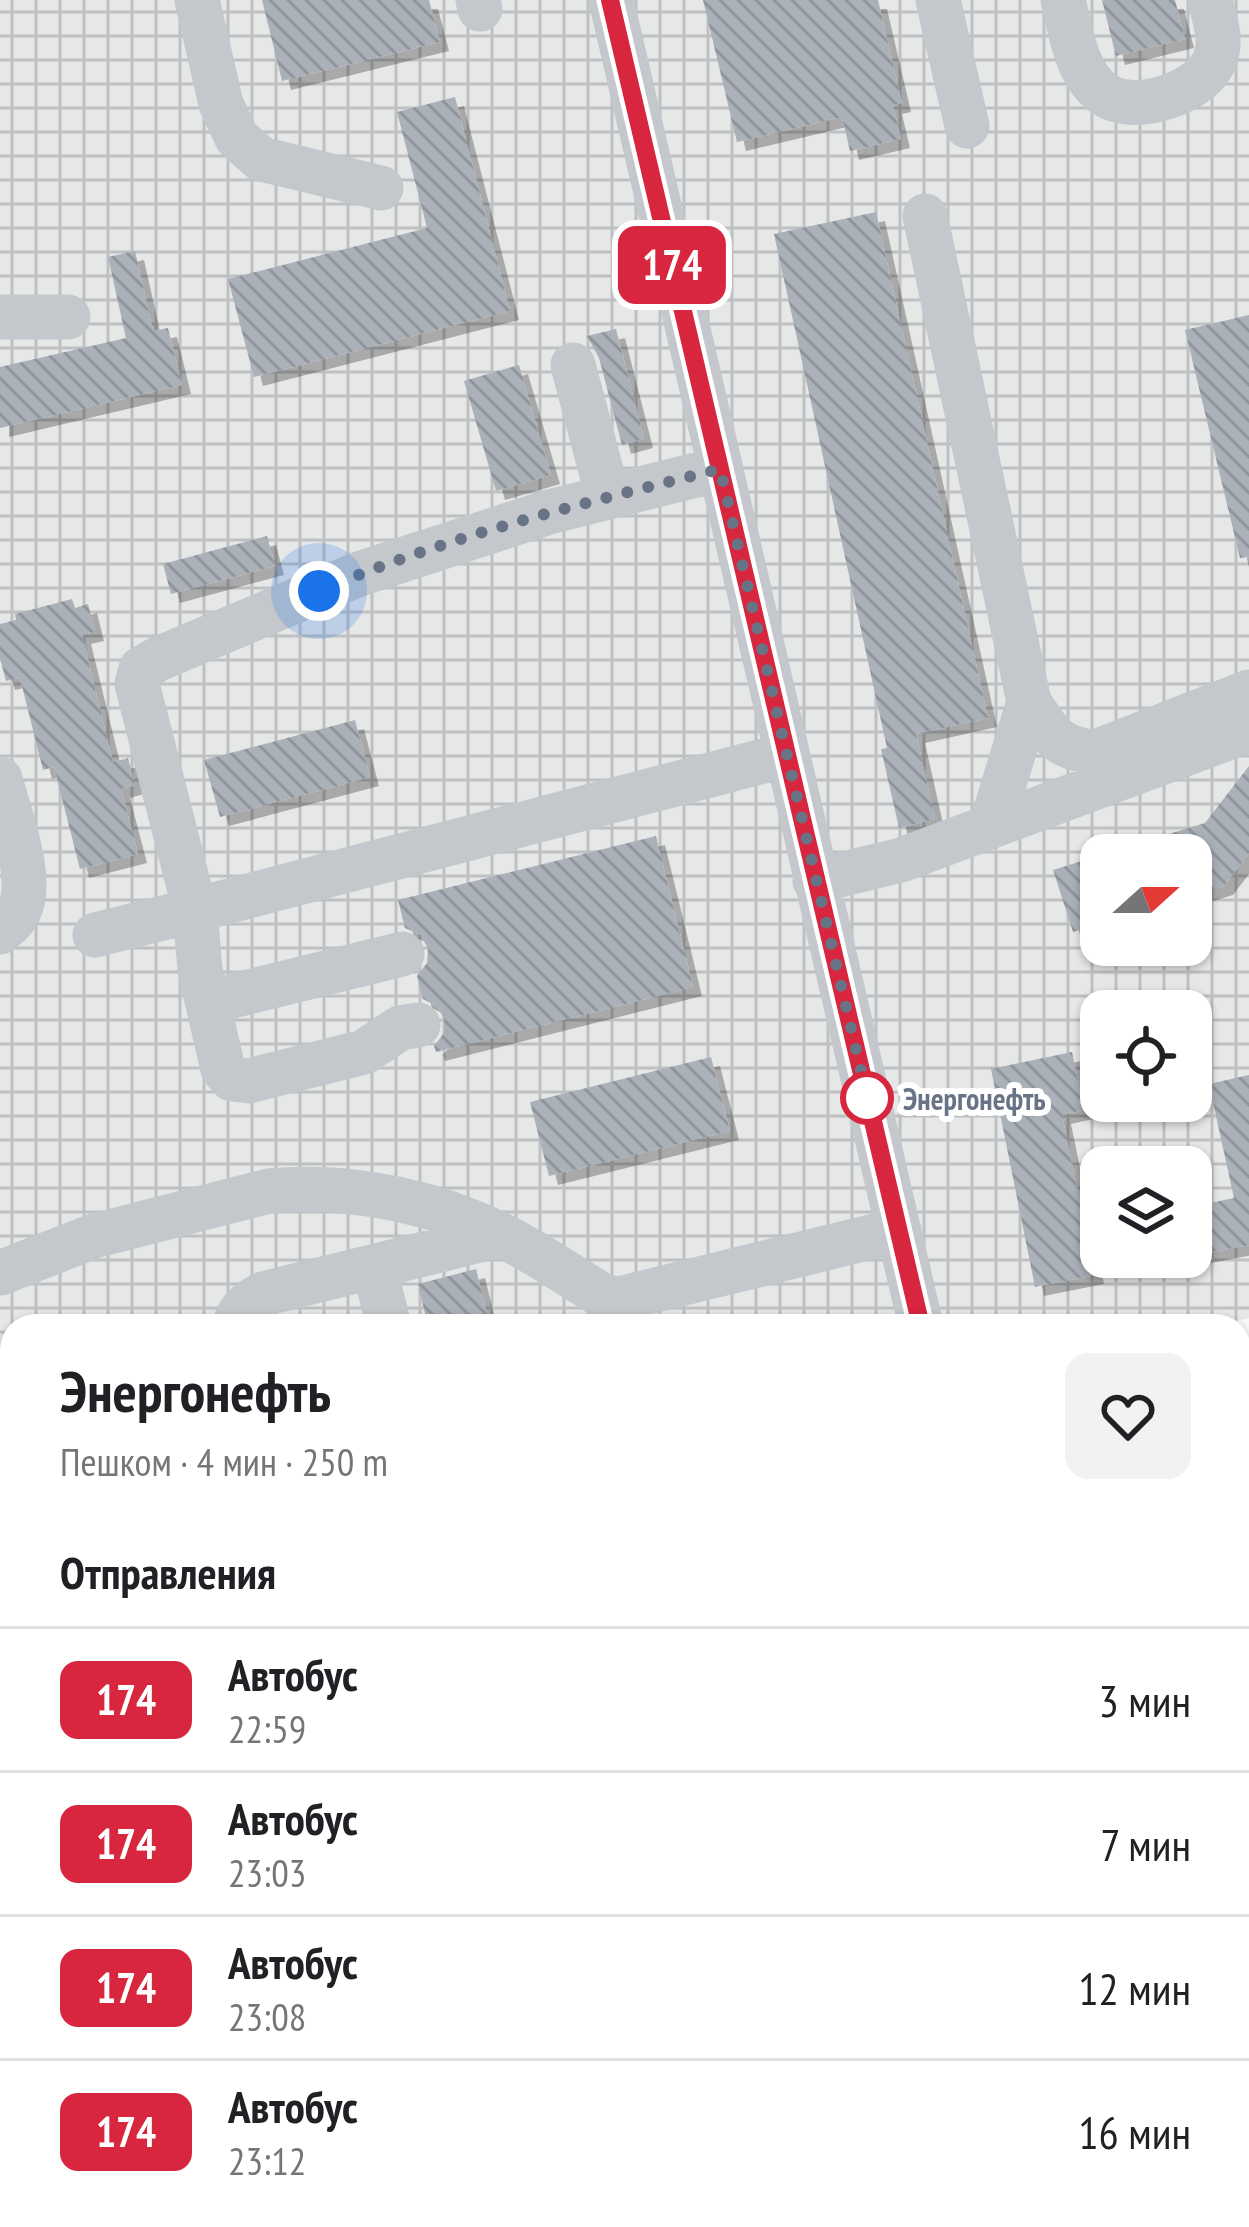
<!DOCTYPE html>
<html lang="ru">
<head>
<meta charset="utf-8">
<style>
	body { margin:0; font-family:"PT Sans Narrow",sans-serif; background:#f2f2f2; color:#202124; height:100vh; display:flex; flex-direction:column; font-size:45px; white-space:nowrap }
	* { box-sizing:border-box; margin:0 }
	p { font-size:39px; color:#757577 }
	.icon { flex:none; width:66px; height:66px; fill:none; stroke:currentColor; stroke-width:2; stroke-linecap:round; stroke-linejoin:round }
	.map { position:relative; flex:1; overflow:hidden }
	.panel { position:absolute; left:0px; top:1314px; width:1251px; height:915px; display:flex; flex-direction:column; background:#fff; border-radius:36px 36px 0 0; box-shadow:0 3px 9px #0004 }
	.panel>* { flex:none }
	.badge { padding:0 24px; border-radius:18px; font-size:42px; line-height:78px }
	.needle { width:78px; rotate:69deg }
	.tools { position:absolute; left:1080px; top:834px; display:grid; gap:24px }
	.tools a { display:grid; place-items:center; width:132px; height:132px; border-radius:24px; background:#fff; box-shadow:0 3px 9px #0004; font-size:60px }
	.you { position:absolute; width:60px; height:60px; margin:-30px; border:9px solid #fff; border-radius:50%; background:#1a73e8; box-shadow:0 0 0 18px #1a73e833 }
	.map>.badge { position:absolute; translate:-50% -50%; box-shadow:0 0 0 6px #fff }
	h2 { padding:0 60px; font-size:45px; line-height:108px }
	.round { display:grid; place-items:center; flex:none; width:126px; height:126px; border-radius:24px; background:#f2f2f2 }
	.summary { display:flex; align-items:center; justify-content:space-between; height:204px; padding:0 60px }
	h1 { font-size:57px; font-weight:700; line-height:90px }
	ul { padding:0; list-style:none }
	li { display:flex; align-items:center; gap:36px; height:144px; padding:0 60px; border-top:3px solid #e0e0e0 }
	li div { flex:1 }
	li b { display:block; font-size:45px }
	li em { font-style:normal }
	li .badge { min-width:132px; font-weight:700; text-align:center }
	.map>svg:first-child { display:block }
	.industrial { fill:url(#industrial-grid); fill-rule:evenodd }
	.building { fill:url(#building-back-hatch); filter:url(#shadow) }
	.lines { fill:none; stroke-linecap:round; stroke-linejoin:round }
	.minor { stroke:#c4c7cb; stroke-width:45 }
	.line-casing { stroke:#fff; stroke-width:27 }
	.line { stroke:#d7263d; stroke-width:18 }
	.walk { stroke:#687486; stroke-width:12; stroke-dasharray:0 21.6 }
	.stop-dot { fill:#fff; stroke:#d7263d; stroke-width:6 }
	.labels { text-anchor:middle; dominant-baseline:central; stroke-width:12; stroke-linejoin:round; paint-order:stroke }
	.stop-label { font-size:30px; font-weight:bold; fill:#687486; stroke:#fff; text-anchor:start }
</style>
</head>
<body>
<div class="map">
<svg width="1249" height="2227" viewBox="0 0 1249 2227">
	<defs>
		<pattern id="industrial-grid" width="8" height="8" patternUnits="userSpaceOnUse" patternTransform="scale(3)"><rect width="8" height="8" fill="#e6e7e7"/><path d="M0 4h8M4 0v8" fill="none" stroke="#bec0c1"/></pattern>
		<pattern id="building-back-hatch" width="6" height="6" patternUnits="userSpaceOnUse" patternTransform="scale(3)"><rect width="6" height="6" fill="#abb1b8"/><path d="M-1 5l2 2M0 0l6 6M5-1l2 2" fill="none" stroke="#8f959b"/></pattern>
		<filter id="shadow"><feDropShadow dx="9" dy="9" stdDeviation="0" flood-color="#0004"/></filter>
	</defs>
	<rect width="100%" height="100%" fill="#f8f8f6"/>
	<!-- industrial -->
	<path class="industrial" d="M0,0h1249v1318l-36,8h-1201v891h1060l2,10h-1074zM1101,855h90v90h-90zM1101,1011h90v90h-90zM1101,1167h90v90h-90z
		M1249,1393v834h-76l-2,-10h68v-822z"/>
	<!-- building -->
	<path class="building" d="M262,0h167l11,42 -158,39z
		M703,0h175l24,103 -9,2 8,34 -51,12 -8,-34 -105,25z
		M1102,0h73l10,39 -69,17z
		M455,97l55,214 -256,66 -26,-98 199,-51 -30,-116z
		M876,212l112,506 -72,16 19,85 -36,9 -18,-79 6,-1 -113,-514z
		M135,251l18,80 15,-3 14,57 -182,43v-61l126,-29 -18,-81z
		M1249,315v242l-9,1 -55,-228z
		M616,329l28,110 -22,6 -23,-87 -12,-22z
		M519,365l32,110 -55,16 -32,-110z
		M267,536l8,30 -104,28 -8,-30z
		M72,599l3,9 13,-4 7,28 -13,3 31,127 15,-4 7,27 -14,4 17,65 -58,15 -26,-102 -11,3 -23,-92 -14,3 -6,-23v-34l16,-4 -1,-6z
		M355,720l15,57 -150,40 -16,-57z
		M1249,766v87l-25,33 -33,10v-41h-70l-1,-6 85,-26z
		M656,836l37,151 -257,65 -2,-6 10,-13v-14l-6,-12 -15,-8 -6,-23 10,-13 1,-14 -7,-14 -16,-7 -7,-28z
		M1101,855v69l-28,8 -20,-62z
		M1072,1052l12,58 -22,5 33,160 -60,12 -44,-218z
		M711,1057l19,74 -181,45 -19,-74z
		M1249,1075v170l-58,11v-49l43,-9 -25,-114z
		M476,1269l14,57h-62l-10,-42z"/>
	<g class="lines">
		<!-- minor -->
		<path class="minor" d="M197,0l24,104 16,34 24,21 120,29
			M478,0l2,9
			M611,0l310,1326
			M938,0l29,126
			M1063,0c8,31 12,73 41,94 31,22 102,-2 112,-38 6,-19 -2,-38 -6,-56
			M925,216l104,486c21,32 28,47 67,50l153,-60
			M0,317h68
			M573,365l35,132
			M720,469l-171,43 -190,62 -201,85 -17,10 -4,15 58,226 591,-155
			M0,779c9,34 35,100 19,132 -3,8 -13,16 -19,21
			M991,826l38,-124
			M815,881l86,-21 348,-130
			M95,935l100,-25 5,60 23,99 9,10 17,2 115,-29 36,-24 18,-3
			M208,1002l194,-48
			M374,1267l15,59
			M0,1273l94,-37 175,-45c67,-6 140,5 203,31 46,18 89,48 131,74l16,3 280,-69
			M234,1326c5,-17 14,-24 29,-32l237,-59
			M1239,1364l10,-3
			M0,1758l12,-3
			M1239,1799l10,-3
			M1249,2048l-9,10 9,34
			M0,2051l12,33
			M163,2217c30,10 53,8 83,0
			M340,2217l2,10
			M1125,2217l2,10
			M680,2227l23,-10"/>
	</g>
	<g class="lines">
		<!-- line casing -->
		<g class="line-casing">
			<path id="line" d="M610,0l311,1326"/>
		</g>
		<!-- line -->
		<use href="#line" class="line"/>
		<!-- walk -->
		<path class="walk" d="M319,591c129,-55 265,-88 401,-122l150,640 -3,-11"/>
	</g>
	<!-- markers -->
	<circle class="stop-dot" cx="867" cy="1098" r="24"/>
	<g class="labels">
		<!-- stop labels -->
		<g class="stop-label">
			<text x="903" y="1098">Энергонефть</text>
		</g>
	</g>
</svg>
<div class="tools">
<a><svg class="needle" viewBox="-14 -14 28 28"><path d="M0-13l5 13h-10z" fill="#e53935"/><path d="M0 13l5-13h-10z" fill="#757577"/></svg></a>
<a><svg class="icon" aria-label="locate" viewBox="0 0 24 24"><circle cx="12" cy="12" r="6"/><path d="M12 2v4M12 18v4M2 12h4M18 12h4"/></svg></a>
<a><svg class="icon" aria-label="layers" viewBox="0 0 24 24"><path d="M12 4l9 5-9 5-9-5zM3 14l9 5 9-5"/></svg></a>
</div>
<div class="you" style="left:319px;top:591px"></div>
<b class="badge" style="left:672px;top:265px;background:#d7263d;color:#fff">174</b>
<section class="panel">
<div class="summary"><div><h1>Энергонефть</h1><p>Пешком · 4 мин · 250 m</p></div><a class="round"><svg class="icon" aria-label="heart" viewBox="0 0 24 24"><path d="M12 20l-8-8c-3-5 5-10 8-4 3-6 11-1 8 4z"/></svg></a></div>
<h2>Отправления</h2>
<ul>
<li><span class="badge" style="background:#d7263d;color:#fff">174</span><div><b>Автобус</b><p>22:59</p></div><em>3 мин</em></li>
<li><span class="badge" style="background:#d7263d;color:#fff">174</span><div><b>Автобус</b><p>23:03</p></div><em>7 мин</em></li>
<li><span class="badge" style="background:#d7263d;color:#fff">174</span><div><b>Автобус</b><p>23:08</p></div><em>12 мин</em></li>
<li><span class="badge" style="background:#d7263d;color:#fff">174</span><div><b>Автобус</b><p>23:12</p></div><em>16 мин</em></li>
</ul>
</section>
</div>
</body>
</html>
